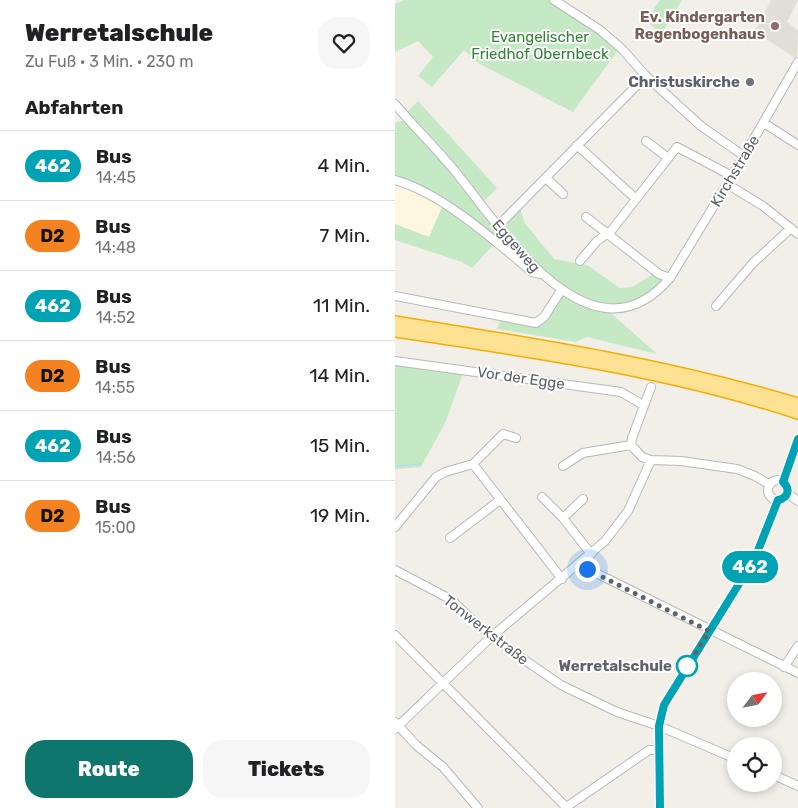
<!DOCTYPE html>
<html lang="de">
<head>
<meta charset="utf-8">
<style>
	body { margin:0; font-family:Rubik,sans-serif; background:#f6f6f6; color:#202124; height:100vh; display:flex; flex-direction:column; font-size:19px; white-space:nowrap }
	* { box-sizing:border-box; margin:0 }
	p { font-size:16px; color:#757577 }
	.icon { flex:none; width:28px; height:28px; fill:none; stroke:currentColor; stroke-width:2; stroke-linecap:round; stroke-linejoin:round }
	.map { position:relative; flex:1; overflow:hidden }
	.side { display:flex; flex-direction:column; background:#fff; width:395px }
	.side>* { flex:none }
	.badge { padding:0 10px; border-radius:16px; font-size:18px; line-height:32px }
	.needle { width:32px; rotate:58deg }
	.buttons { position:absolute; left:332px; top:672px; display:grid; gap:10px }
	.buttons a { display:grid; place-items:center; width:55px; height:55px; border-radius:50%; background:#fff; box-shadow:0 2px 8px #0003; font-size:25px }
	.you { position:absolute; width:25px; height:25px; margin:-12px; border:4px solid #fff; border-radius:50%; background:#1a73e8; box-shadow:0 0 0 8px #1a73e833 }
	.map>.badge { position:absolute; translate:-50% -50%; box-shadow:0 0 0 2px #fff }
	h2 { padding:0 25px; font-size:19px; line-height:45px }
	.round { display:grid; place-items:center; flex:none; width:52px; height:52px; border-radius:20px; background:#f6f6f6 }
	.head { display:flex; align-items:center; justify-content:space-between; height:85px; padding:0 25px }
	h1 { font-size:24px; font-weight:800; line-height:38px }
	.action { display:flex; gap:10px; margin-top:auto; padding:10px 25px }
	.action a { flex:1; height:58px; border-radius:20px; background:#0f766e; color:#fff; font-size:20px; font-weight:800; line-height:58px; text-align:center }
	.action a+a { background:#f6f6f6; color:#202124 }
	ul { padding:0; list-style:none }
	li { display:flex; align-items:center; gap:15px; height:70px; padding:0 25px; border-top:1px solid #e0e0e0 }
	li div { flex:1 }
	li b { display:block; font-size:19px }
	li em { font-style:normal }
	li .badge { min-width:55px; font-weight:700; text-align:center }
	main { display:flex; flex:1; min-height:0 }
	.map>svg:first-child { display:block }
	.commercial { fill:#fef7e0 }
	.education { fill:#e1ded6 }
	.green { fill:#c5e8c5 }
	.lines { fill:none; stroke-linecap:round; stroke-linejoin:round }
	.stream { stroke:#aadaff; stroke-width:1 }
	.minor-casing { stroke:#b5b8bc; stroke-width:10 }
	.highway-casing { stroke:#f9ab00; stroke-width:14 }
	.minor { stroke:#fff; stroke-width:8 }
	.highway { stroke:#fde293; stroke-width:11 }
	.line-casing { stroke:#fff; stroke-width:11 }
	.line { stroke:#00a3b4; stroke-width:8 }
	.walk { stroke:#5f6368; stroke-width:5; stroke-dasharray:0 9 }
	.education-dot { fill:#8d6e63; stroke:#fff; stroke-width:2 }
	.worship-dot { fill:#6b7280; stroke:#fff; stroke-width:2 }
	.stop-dot { fill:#fff; stroke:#00a3b4; stroke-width:2.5 }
	.labels { text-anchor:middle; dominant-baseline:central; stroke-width:4; stroke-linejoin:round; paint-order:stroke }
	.education-label { font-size:15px; font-weight:bold; fill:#785e54; stroke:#fff; text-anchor:end }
	.park-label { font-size:15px; fill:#348238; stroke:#fff }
	.worship-label { font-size:15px; font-weight:bold; fill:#5b616d; stroke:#fff; text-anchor:end }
	.street-label { font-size:15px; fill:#5f6368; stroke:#fff }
	.stop-label { font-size:15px; font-weight:bold; fill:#5f6368; stroke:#fff; text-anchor:end }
</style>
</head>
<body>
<main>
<section class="side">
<div class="head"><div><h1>Werretalschule</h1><p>Zu Fuß · 3 Min. · 230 m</p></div><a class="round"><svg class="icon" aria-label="heart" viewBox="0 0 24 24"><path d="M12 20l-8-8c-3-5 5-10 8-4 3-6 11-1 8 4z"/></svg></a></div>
<h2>Abfahrten</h2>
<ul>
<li><span class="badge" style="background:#00a3b4;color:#fff">462</span><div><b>Bus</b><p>14:45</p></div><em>4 Min.</em></li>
<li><span class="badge" style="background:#f58220;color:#111">D2</span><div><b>Bus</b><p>14:48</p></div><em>7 Min.</em></li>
<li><span class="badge" style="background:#00a3b4;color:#fff">462</span><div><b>Bus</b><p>14:52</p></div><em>11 Min.</em></li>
<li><span class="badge" style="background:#f58220;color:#111">D2</span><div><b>Bus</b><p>14:55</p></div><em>14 Min.</em></li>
<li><span class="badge" style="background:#00a3b4;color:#fff">462</span><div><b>Bus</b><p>14:56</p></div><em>15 Min.</em></li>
<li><span class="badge" style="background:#f58220;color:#111">D2</span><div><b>Bus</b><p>15:00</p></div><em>19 Min.</em></li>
</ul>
<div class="action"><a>Route</a><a>Tickets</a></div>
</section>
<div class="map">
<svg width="403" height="808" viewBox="0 0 403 808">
	<rect width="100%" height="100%" fill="#f1efe8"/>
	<!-- commercial -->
	<path class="commercial" d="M0,181l48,24 -14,33 -34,-14z"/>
	<!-- education -->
	<path class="education" d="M376,0h27l-11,22 11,8 -1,29 -42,-27z"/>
	<!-- green -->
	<path class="green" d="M10,0h144l21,11 48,39 -45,62 -95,-49 -14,-13 -32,37 -14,-11 15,-19 -15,-16 -23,11v-48z
		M265,0h22l-20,33 -16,-12z
		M23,101l79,87 -17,17 18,23 22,-21 4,15 30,37 33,6 33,23 12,-1 23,-14 7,4v7l-28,21 -30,2 53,47 -70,-17 -11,5 -79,-13 4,-12 35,7 25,-36 -118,-85 -48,-23v-57l12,-4 -3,-4z
		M48,205l53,37 -24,26 -10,-6 -67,-22v-16l34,13z
		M0,363l68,10 -17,48 -25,46 -26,2z"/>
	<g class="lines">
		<!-- stream -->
		<path class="stream" d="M0,466l26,-2"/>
		<!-- minor casing -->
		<g class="minor-casing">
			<path id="minor" d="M159,0l46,30 22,19 24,27 55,50 43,30
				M0,104c20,24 43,46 63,71 46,57 134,194 212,103l74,-122 54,-94
				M369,123l34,22
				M251,141l22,17
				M182,145l59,54
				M151,178l17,16
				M0,180c47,13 100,61 137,92l8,2
				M332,184l36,22 35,28
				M191,217l73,57 11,4
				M103,226l148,-150
				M185,261l17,-20 14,-10 66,-84 55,29
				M0,296l141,27 8,-6 18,-28
				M321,306l37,-43 38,-35
				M0,361l226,31 22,13
				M256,387l-19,51 -1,7 11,12 9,3 30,1 56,8 18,7 15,9
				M78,464l89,115
				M168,466l20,-13 48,-8
				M373 490a10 10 0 1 1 20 0a10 10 0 1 1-20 0Z
				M388,482l15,-43
				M392,493l11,8
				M147,497l21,21 28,36
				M168,518l20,-19
				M0,527l41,-50 9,-5 28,-8 30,-30 13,4
				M55,538l50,-38
				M185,563l8,6 210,104
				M0,570l55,29 41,38 70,48 56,27 42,14 77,33
				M0,635l172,173
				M389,667l14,-21
				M0,722l21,23 27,22 35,41
				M0,729l96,-92 114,-96 23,-30 23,-51
				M379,775l24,11
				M170,808l84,-58h9
				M265,808l-1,-82 5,-21 91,-147 23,-58"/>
		</g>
		<!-- highway casing -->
		<g class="highway-casing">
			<path id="highway" d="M0,322c138,22 269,42 403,82
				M0,331c136,20 272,39 403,82"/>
		</g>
		<!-- minor -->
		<use href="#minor" class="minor"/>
		<!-- highway -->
		<use href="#highway" class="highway"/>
	</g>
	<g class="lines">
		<!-- line casing -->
		<g class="line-casing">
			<path id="line" d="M265,808l-1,-82 5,-21 91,-147 23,-58c10,-2 13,-11 5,-18l15,-43"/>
		</g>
		<!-- line -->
		<use href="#line" class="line"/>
		<!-- walk -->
		<path class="walk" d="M192,569l122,62 -22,35"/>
	</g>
	<!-- markers -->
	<circle class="education-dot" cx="380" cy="26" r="5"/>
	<circle class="worship-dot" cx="355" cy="82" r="5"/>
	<circle class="stop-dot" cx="292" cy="666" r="10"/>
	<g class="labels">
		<!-- education labels -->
		<g class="education-label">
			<text x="370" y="17">Ev. Kindergarten<tspan x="370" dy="17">Regenbogenhaus</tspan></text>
		</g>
		<!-- park labels -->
		<g class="park-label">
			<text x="145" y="37">Evangelischer<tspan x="145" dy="17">Friedhof Obernbeck</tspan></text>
		</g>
		<!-- worship labels -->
		<g class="worship-label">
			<text x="345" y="82">Christuskirche</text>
		</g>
		<!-- street labels -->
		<g class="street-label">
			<text transform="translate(340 171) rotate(-59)">Kirchstraße</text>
			<text transform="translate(121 246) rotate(49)">Eggeweg</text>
			<text transform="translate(126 378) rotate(8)">Vor der Egge</text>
			<text transform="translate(91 630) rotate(38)">Tonwerkstraße</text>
		</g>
		<!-- stop labels -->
		<g class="stop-label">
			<text x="277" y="666">Werretalschule</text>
		</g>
	</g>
</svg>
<div class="buttons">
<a><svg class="needle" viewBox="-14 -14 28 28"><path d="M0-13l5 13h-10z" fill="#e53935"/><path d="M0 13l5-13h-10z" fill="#757577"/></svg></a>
<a><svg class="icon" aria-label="locate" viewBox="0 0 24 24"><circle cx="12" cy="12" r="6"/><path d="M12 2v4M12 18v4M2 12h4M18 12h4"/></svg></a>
</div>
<div class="you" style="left:192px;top:569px"></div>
<b class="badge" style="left:355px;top:567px;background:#00a3b4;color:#fff">462</b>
</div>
</main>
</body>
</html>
